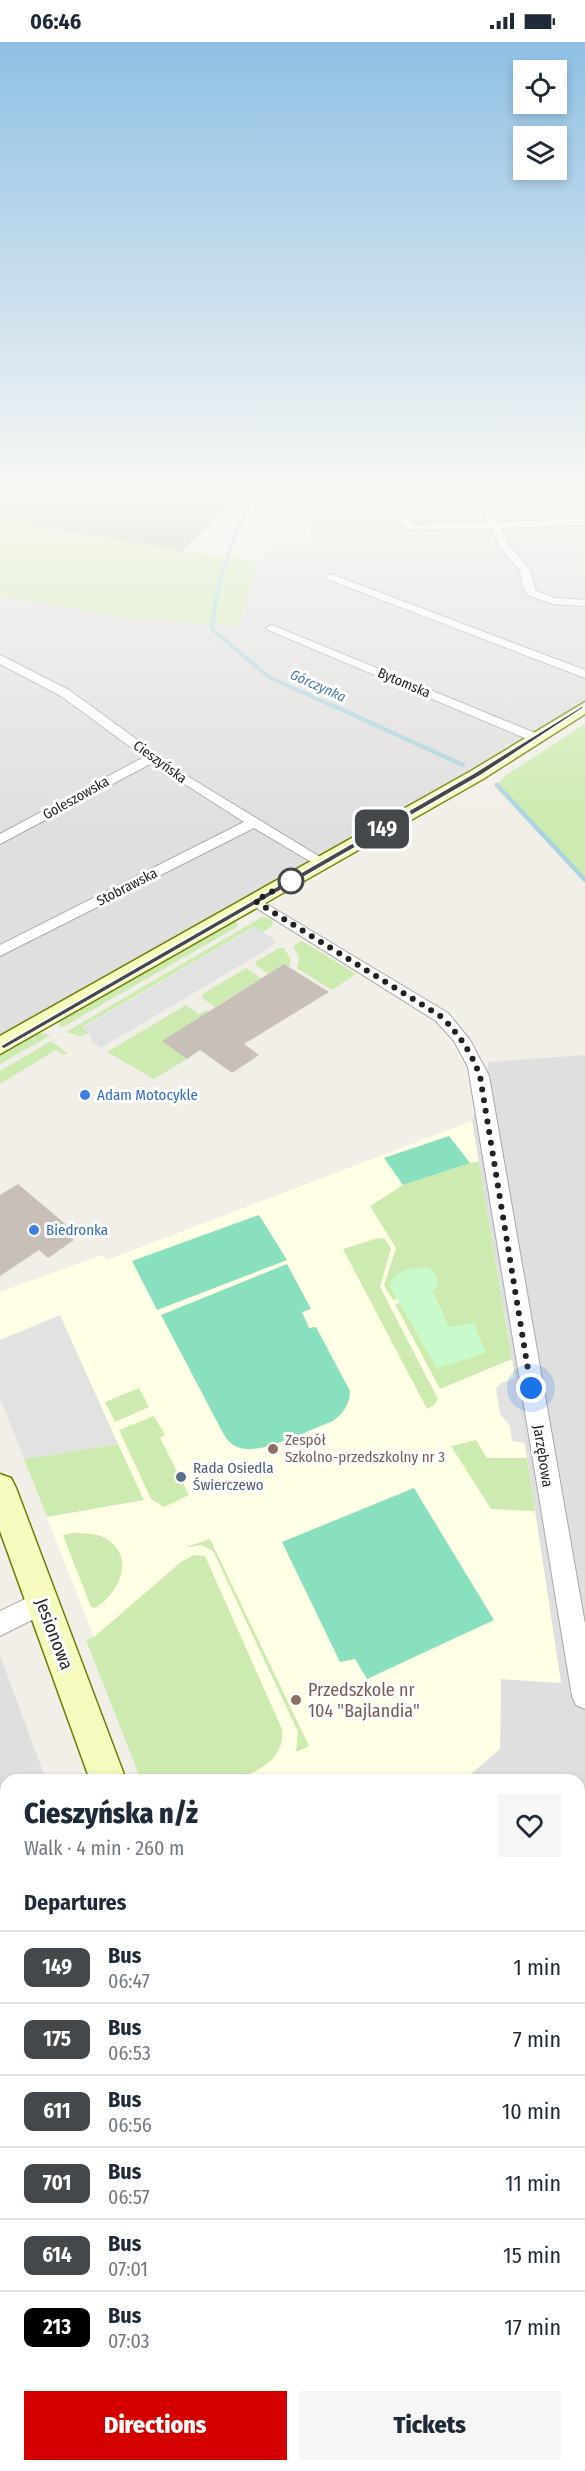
<!DOCTYPE html>
<html lang="en">
<head>
<meta charset="utf-8">
<style>
	body { margin:0; font-family:"Fira Sans Condensed",sans-serif; background:#f6f6f7; color:#1f2937; height:100vh; display:flex; flex-direction:column; font-size:22px; white-space:nowrap }
	* { box-sizing:border-box; margin:0 }
	p { font-size:20px; color:#747a83 }
	.icon { flex:none; width:33px; height:33px; fill:none; stroke:currentColor; stroke-width:2; stroke-linecap:round; stroke-linejoin:round }
	.map { position:relative; flex:1; overflow:hidden }
	.panel { position:absolute; left:0px; top:1732px; width:585px; height:698px; display:flex; flex-direction:column; background:#fff; border-radius:18px 18px 0 0; box-shadow:0 3px 9px #0003 }
	.panel>* { flex:none }
	.badge { padding:0 12px; border-radius:9px; font-size:21px; line-height:39px }
	.buttons { position:absolute; left:513px; top:18px; display:grid; gap:12px }
	.buttons a { display:grid; place-items:center; width:54px; height:54px; border-radius:0px; background:#fff; box-shadow:0 3px 9px #0003; font-size:30px }
	.you { position:absolute; width:30px; height:30px; margin:-15px; border:4px solid #fff; border-radius:50%; background:#1a73e8; box-shadow:0 0 0 9px #1a73e833 }
	.map>.badge { position:absolute; translate:-50% -50%; box-shadow:0 0 0 3px #fff }
	h2 { padding:0 24px; font-size:22px; line-height:54px }
	.round { display:grid; place-items:center; flex:none; width:63px; height:63px; border-radius:0px; background:#f6f6f7 }
	.head { display:flex; align-items:center; justify-content:space-between; height:102px; padding:0 24px }
	h1 { font-size:28px; font-weight:800; line-height:45px }
	.primary-button { display:flex; gap:12px; margin-top:auto; padding:12px 24px }
	.primary-button a { flex:1; height:69px; border-radius:0px; background:#d40000; color:#fff; font-size:24px; font-weight:800; line-height:69px; text-align:center }
	.primary-button a+a { background:#f6f6f7; color:#1f2937 }
	ul { padding:0; list-style:none }
	li { display:flex; align-items:center; gap:18px; height:72px; padding:0 24px; border-top:2px solid #e0e1e3 }
	li div { flex:1 }
	li b { display:block; font-size:22px }
	li em { font-style:normal }
	li .badge { min-width:66px; font-weight:700; text-align:center }
	.status { display:flex; justify-content:space-between; align-items:center; height:42px; padding:0 30px; background:#fff; direction:ltr }
	.status svg { height:16px; fill:currentColor }
	.map>svg:first-child { display:block }
	.residential { fill:#e0dfdf }
	.education { fill:#ffffe5 }
	.grass { fill:#cdebb0 }
	.cemetery { fill:#aacbaf }
	.park { fill:#c8facc }
	.pitch { fill:#88e0be }
	.parking { fill:#e2e2e2 }
	.lines { fill:none; stroke-linecap:round; stroke-linejoin:round }
	.stream-far1 { stroke:#aad3df; stroke-width:4 }
	.stream { stroke:#aad3df; stroke-width:4.5 }
	.building { fill:#c7bfb8 }
	.street-casing { stroke:#a9a9a9; stroke-width:2 }
	.secondary-casing { stroke:#707d05; stroke-width:3 }
	.street { fill:#fff; fill-rule:evenodd }
	.secondary { fill:#f7fabf; fill-rule:evenodd }
	.line { fill:#45484a; stroke:#fff; stroke-width:1.5 }
	.walk { stroke:#222; stroke-width:6; stroke-dasharray:0 10.8 }
	.stop-dot { fill:#fff; stroke:#45484a; stroke-width:3 }
	.shop-dot { fill:#3f7fe0; stroke:#fff; stroke-width:2 }
	.education-dot { fill:#8d6e63; stroke:#fff; stroke-width:2 }
	.service-dot { fill:#5c6f8a; stroke:#fff; stroke-width:2 }
	.labels { text-anchor:middle; dominant-baseline:central; stroke-width:6; stroke-linejoin:round; paint-order:stroke }
	.far-street-label { font-size:14px; fill:#222; stroke:#fff }
	.far-water-label { font-size:14px; font-style:italic; fill:#4a7aab; stroke:#fff }
	.shop-label { font-size:15px; fill:#366cbe; stroke:#fff; text-anchor:start }
	.education-label { font-size:15px; fill:#785e54; stroke:#fff; text-anchor:start }
	.street-label { font-size:15px; fill:#222; stroke:#fff }
	.service-label { font-size:15px; fill:#4e5e75; stroke:#fff; text-anchor:start }
	.near-street-label { font-size:18px; fill:#222; stroke:#fff }
	.near-education-label { font-size:18px; fill:#785e54; stroke:#fff; text-anchor:start }
</style>
</head>
<body>
<div class="status"><b>06:46</b><svg viewBox="0 0 49 12"><path d="M0 12V9h3v3zM5 12V6h3v6zM10 12V3h3v9zM15 12V0h3v12zM26 1h20v11H26zM47 4h2v5h-2z"/></svg></div>
<div class="map">
<svg width="585" height="2429" viewBox="0 0 585 2429">
	<rect width="100%" height="100%" fill="#f2efe9"/>
	<!-- residential -->
	<path class="residential" d="M316,447h269v220l-585,331v-444l121,21 117,9 20,-65 16,-16 35,-3z
		M585,1013v1416h-585v-816l46,125h-40v686h573v-686h-115l36,-31 1,-70 60,4 -49,-324 -40,-238 17,-59z"/>
	<!-- education -->
	<path class="education" d="M472,1079l40,238 49,324 -60,-4 -1,70 -36,31h-314l-150,-382v-106l102,-37 5,5z"/>
	<!-- grass -->
	<path class="grass" d="M0,477l183,32 75,10 -20,65 -117,-9 -121,-21z
		M585,682v156l-88,-95 9,-10z
		M262,875l11,1 -1,8 -9,6 -9,-5 -172,100 8,6 -10,3 -14,-4z
		M235,880l3,2 -1,3 -176,101 -2,-3 1,-4z
		M301,899l3,1 52,32 -24,16 -35,-22 2,-10 -6,-12z
		M279,906h5l7,12 -2,7 -5,-3 -16,10 -12,-9 -1,-3z
		M246,926l15,10 -46,29 -13,-9 1,-4z
		M186,963l13,9 7,-4 3,2 -22,47 -33,20 -47,-27z
		M39,991l12,2 -51,29v-9z
		M51,999l16,12 -3,2 -8,-5 -56,34v-13z
		M479,1120l33,197 -72,30 -45,-85 5,-1 37,65c12,-39 15,-39 -5,-76l-42,-6 7,13 -4,1 -9,-15 12,-37 -26,-42 33,-21 67,-22z
		M378,1196l7,1 6,9 -11,39 58,112 -4,6 -7,4 -84,-160z
		M139,1346l10,19 -34,15 -10,-20z
		M154,1374l11,19 -5,3 29,57 -25,12 -13,-8 -32,-69z
		M476,1398l11,18h40l8,53 -44,-2 -40,-63z
		M118,1402l26,56 -97,17 -23,-58z
		M72,1491c10,0 24,0 33,5 32,18 14,56 -10,70l-4,-1 -28,-72z
		M210,1497l99,207 -13,6 2,-20 -85,-181 -12,-6 -18,3z
		M194,1513l11,1 77,173c4,30 -26,45 -51,51 -20,5 -67,1 -90,0l-55,-140 8,-3 87,-75z"/>
	<!-- cemetery -->
	<path class="cemetery" d="M0,447h243l-60,62 -183,-32z"/>
	<!-- park -->
	<path class="park" d="M418,1225l11,1 8,8v11l-5,5 17,35 25,-4 12,30 -49,15 -47,-82c3,-15 16,-15 28,-19z"/>
	<!-- pitch -->
	<path class="pitch" d="M449,1094l21,27 -67,22 -19,-27z
		M259,1173l28,45 -130,50 -25,-49z
		M287,1222l24,45 -9,3 7,16 7,-1 34,64c0,14 -7,22 -17,30 -22,8 -72,34 -93,27 -8,-2 -13,-8 -17,-15l-62,-118z
		M414,1446l80,132 -127,59 -12,-20 -15,3 -58,-120z"/>
	<!-- parking -->
	<path class="parking" d="M255,885l20,13 -2,6 -172,102 -9,-6 -2,-8 -8,-6z
		M60,1273l58,129 -94,15 -24,-61v-58z
		M515,1336l10,65 -13,-2 -2,-15 -10,-12 -4,-25 5,-6z"/>
	<g class="lines">
		<!-- stream-far1 -->
		<path class="stream-far1" d="M258,447c-25,43 -41,90 -46,140l57,48 68,31"/>
		<!-- stream -->
		<path class="stream" d="M334,664l129,59
			M497,743l88,95"/>
	</g>
	<!-- building -->
	<path class="building" d="M284,922l45,28 -85,52 15,11 -27,18 -32,-23 -13,9 -25,-18z
		M18,1142l52,44 -5,4 9,8 -26,18 -9,-8 -39,26v-81z"/>
	<g class="lines">
		<!-- street casing -->
		<g class="street-casing">
			<path id="street" d="M384,447h10v17l22,19 73,-3 -15,-33h10l14,33 81,-3 -19,-30h10l15,24v12l-84,3 8,17 21,25 6,21 19,7 30,2v6l-32,-2 -25,-9 -5,-8 -3,-16 -21,-25 -8,-18 -81,2 -26,-23z
				M331,532l254,96v8l-258,-99 -1,-2z
				M272,583l268,110 2,3 -2,3h-8l-264,-111 -2,-2z
				M0,613l69,35 115,84 146,89 -2,3h-10l-64,-38 -254,128v-11l244,-123 -92,-59 -152,81v-10l144,-77 -83,-61 -61,-32z
				M255,855l193,116 22,27 19,36 96,548v85l-9,-4 -4,-9 -104,-629 -14,-26 -18,-20 -186,-117 -2,-3 2,-3z
				M42,1549l8,4 4,8 -4,8 -50,25v-25z
				M585,1839v28l-6,2v-28z
				M0,2410l6,3v11h13l2,5h-21z"/>
		</g>
		<!-- secondary casing -->
		<g class="secondary-casing">
			<path id="secondary" d="M585,660v12l-102,65 -483,275v-18l471,-265z
				M0,1432l11,4 5,10 110,292h-36l-90,-249z
				M343,2424h48l3,5h-50z"/>
		</g>
		<!-- street -->
		<use href="#street" class="street"/>
		<!-- secondary -->
		<use href="#secondary" class="secondary"/>
	</g>
	<!-- sky -->
	<linearGradient id="sky" x2="0" y2="1"><stop stop-color="#8fc0e4"/><stop offset="0.57" stop-color="#f9f8f5"/><stop offset="1" stop-color="#f9f8f5" stop-opacity="0"/></linearGradient>
	<rect width="585" height="787" fill="url(#sky)"/>
	<!-- line -->
	<path class="line" d="M582,664l3,1 -105,69 -476,273 -4,-3 474,-273z"/>
	<g class="lines">
		<!-- walk -->
		<path class="walk" d="M291,839l-36,20 187,116c18,19 29,35 38,59l51,312"/>
	</g>
	<!-- markers -->
	<circle class="stop-dot" cx="291" cy="839" r="12"/>
	<g class="shop-dot">
		<circle cx="85" cy="1053" r="6"/>
		<circle cx="34" cy="1188" r="6"/>
	</g>
	<g class="education-dot">
		<circle cx="273" cy="1407" r="6"/>
		<circle cx="296" cy="1658" r="6"/>
	</g>
	<circle class="service-dot" cx="181" cy="1435" r="6"/>
	<g class="labels">
		<!-- far-street labels -->
		<g class="far-street-label">
			<text transform="translate(404 641) rotate(23)">Bytomska</text>
			<text transform="translate(160 720) rotate(36)">Cieszyńska</text>
			<text transform="translate(76 756) rotate(-29)">Goleszowska</text>
			<text transform="translate(127 845) rotate(-27)">Stobrawska</text>
		</g>
		<!-- far-water labels -->
		<g class="far-water-label">
			<text transform="translate(318 644) rotate(24)">Górczynka</text>
		</g>
		<!-- shop labels -->
		<g class="shop-label">
			<text x="97" y="1053">Adam Motocykle</text>
			<text x="46" y="1188">Biedronka</text>
		</g>
		<!-- education labels -->
		<g class="education-label">
			<text x="285" y="1398">Zespół<tspan x="285" dy="17">Szkolno-przedszkolny nr 3</tspan></text>
		</g>
		<!-- street labels -->
		<g class="street-label">
			<text transform="translate(543 1414) rotate(81)">Jarzębowa</text>
		</g>
		<!-- service labels -->
		<g class="service-label">
			<text x="193" y="1426">Rada Osiedla<tspan x="193" dy="17">Świerczewo</tspan></text>
		</g>
		<!-- near-street labels -->
		<g class="near-street-label">
			<text transform="translate(54 1592) rotate(69)">Jesionowa</text>
		</g>
		<!-- near-education labels -->
		<g class="near-education-label">
			<text x="308" y="1648">Przedszkole nr<tspan x="308" dy="21">104 "Bajlandia"</tspan></text>
		</g>
	</g>
</svg>
<div class="buttons">
<a><svg class="icon" aria-label="locate" viewBox="0 0 24 24"><circle cx="12" cy="12" r="6"/><path d="M12 2v4M12 18v4M2 12h4M18 12h4"/></svg></a>
<a><svg class="icon" aria-label="layers" viewBox="0 0 24 24"><path d="M12 4l9 5-9 5-9-5zM3 14l9 5 9-5"/></svg></a>
</div>
<div class="you" style="left:531px;top:1346px"></div>
<b class="badge" style="left:382px;top:787px;background:#45484a;color:#fff">149</b>
<section class="panel">
<div class="head"><div><h1>Cieszyńska n/ż</h1><p>Walk · 4 min · 260 m</p></div><a class="round"><svg class="icon" aria-label="heart" viewBox="0 0 24 24"><path d="M12 20l-8-8c-3-5 5-10 8-4 3-6 11-1 8 4z"/></svg></a></div>
<h2>Departures</h2>
<ul>
<li><span class="badge" style="background:#45484a;color:#fff">149</span><div><b>Bus</b><p>06:47</p></div><em>1 min</em></li>
<li><span class="badge" style="background:#45484a;color:#fff">175</span><div><b>Bus</b><p>06:53</p></div><em>7 min</em></li>
<li><span class="badge" style="background:#45484a;color:#fff">611</span><div><b>Bus</b><p>06:56</p></div><em>10 min</em></li>
<li><span class="badge" style="background:#45484a;color:#fff">701</span><div><b>Bus</b><p>06:57</p></div><em>11 min</em></li>
<li><span class="badge" style="background:#45484a;color:#fff">614</span><div><b>Bus</b><p>07:01</p></div><em>15 min</em></li>
<li><span class="badge" style="background:#000;color:#fff">213</span><div><b>Bus</b><p>07:03</p></div><em>17 min</em></li>
</ul>
<div class="primary-button"><a>Directions</a><a>Tickets</a></div>
</section>
</div>
</body>
</html>
